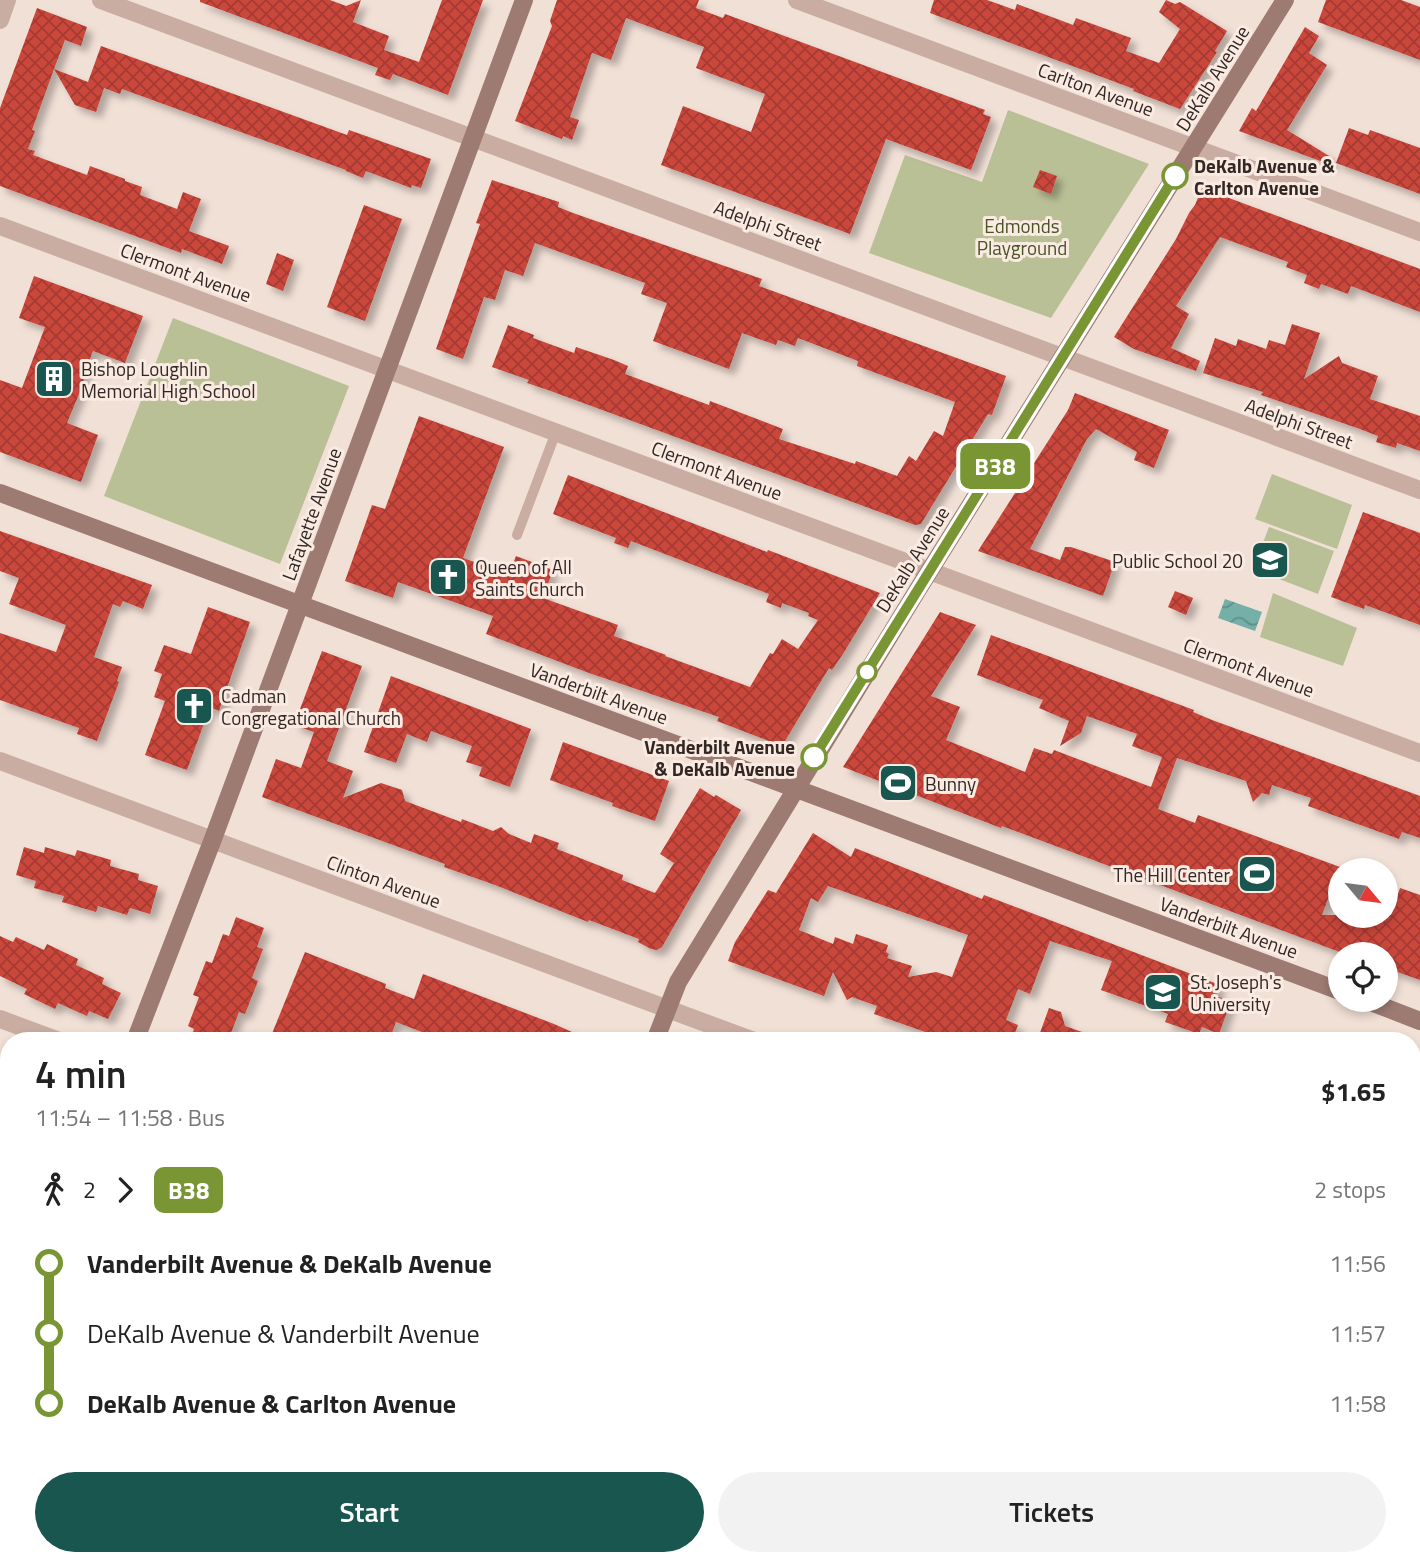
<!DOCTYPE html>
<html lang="en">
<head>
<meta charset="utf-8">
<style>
	body { margin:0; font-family:"Titillium Web",sans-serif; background:#f2f2f2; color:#222; height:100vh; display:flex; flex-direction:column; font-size:26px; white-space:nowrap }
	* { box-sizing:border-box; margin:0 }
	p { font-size:23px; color:#767676 }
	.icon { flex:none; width:38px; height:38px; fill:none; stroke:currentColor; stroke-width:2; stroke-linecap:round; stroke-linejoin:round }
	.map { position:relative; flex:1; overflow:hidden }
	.drawer { position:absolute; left:0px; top:1032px; width:1421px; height:534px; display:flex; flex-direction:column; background:#fff; border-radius:28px 28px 0 0; box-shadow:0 4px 10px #0003 }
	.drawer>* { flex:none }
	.badge { padding:0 14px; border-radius:10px; font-size:24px; line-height:46px }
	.needle { width:46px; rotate:119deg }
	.controls { position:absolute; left:1328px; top:858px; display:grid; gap:14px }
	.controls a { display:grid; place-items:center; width:70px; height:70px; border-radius:50%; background:#fff; box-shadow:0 4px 10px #0003; font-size:35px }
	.map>.badge { position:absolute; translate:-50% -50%; box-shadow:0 0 0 4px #fff }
	.legs { display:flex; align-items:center; gap:10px; height:77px; padding:0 35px; font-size:23px }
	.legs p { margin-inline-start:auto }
	.overview { display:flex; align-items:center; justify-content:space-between; height:119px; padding:0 35px }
	h1 { font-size:38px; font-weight:600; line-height:52px }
	.primary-button { display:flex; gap:14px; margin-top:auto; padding:14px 35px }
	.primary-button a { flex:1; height:80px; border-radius:42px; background:#195650; color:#fff; font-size:28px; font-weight:600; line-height:80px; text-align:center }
	.primary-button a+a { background:#f2f2f2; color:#222 }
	ul { padding:0 35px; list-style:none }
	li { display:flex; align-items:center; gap:24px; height:70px; font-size:26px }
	li i { display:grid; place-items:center; width:10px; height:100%; margin:0 9px; background:currentColor }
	li i::after { content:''; width:18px; height:18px; margin:-9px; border:5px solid; border-radius:50%; background:#fff }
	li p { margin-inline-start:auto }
	li:first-child i { background:linear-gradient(#0000 50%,currentColor 0) }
	li:last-child i { background:linear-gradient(currentColor 50%,#0000 0) }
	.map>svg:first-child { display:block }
	.green { fill:#b9c096 }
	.water { fill:url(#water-waves) }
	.building { fill:url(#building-cross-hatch); fill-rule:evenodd; filter:url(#shadow) }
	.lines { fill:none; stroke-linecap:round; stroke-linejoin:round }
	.lane { stroke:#c9ada2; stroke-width:10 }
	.street { stroke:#c9ada2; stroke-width:18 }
	.secondary { stroke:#9d7b73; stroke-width:18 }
	.line-1-casing { stroke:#fff; stroke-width:16 }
	.line-1 { stroke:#799534; stroke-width:10 }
	.stop-1-dot { fill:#fff; stroke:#799534; stroke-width:3.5 }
	.labels { text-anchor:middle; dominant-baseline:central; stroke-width:6; stroke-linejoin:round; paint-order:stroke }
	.street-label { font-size:19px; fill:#332724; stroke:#f9ebe2 }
	.stop-label { font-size:19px; font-weight:bold; fill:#332724; stroke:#f9ebe2; text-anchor:start }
	.park-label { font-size:19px; fill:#4a5228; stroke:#f9ebe2 }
	.poi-label { font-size:19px; fill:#332724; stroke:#f9ebe2; text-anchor:start }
</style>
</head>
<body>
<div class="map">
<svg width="1420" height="1566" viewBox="0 0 1420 1566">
	<defs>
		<pattern id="water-waves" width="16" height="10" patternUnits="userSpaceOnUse" patternTransform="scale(1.75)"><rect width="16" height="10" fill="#74afa8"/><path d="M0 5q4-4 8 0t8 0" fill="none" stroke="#608e89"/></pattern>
		<pattern id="building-cross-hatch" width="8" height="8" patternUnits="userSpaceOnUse" patternTransform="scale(1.75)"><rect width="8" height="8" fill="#ca463b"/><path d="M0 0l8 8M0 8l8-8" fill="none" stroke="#a53a31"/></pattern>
		<filter id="shadow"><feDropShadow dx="6" dy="6" stdDeviation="3.5" flood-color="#0004"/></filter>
	</defs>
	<rect width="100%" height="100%" fill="#f1e0d6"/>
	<!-- green -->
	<path class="green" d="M1008,110l141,54 -98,154 -182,-65 36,-98 77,27z
		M173,318l176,68 -69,178 -176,-68z
		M1272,474l80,31 -15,44 -82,-30z
		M1269,527l65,24 -16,43 -65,-25z
		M1273,593l84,35 -14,38 -83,-29z"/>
	<!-- water -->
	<path class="water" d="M1225,599l37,13 -7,19 -37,-13z"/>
	<!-- building -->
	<path class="building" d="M200,0h130l16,6 15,-6 -8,22 36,14 -5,14 35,12 23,-62h41l-35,95 -55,-21 -3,6 -15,-5 3,-7 -178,-66z
		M557,0h142l-3,8 27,10 2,-4 260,96 -2,4 8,3 -20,53 -85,-31 -36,95 -189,-69 22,-59 68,26 14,-38 -69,-26 8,-21 -78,-29 -15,42 -19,-7 -22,64 9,3 -7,20 -9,-4 -1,3 -47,-18 37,-95 -2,-5z
		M934,0h53l28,10 2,-6 56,21 3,-7 55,20 -5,13 33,12 21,-34 -21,-17 7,-12 9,4 5,-2 47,29 -12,20 2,1 -37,57 -47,-18 1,-2 -204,-76z
		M1326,0h75l19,7v53l-102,-38z
		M37,8l50,19 -6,19 -16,-6 -11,29 34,13 13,-36 246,89 2,-5 82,29 -10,29 -9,-3 -1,3 -45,-17 -3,7 -17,-7v-1l-224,-81 -2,5 -16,-6 -8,24 -21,-7 -21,-36 -22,61 3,1 -7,18 7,2 -2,4 54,20 3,-9 35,13v2l17,6 -2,8 37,14 6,-17 18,7 -12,32 40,15 -7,18 -40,-15 -1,4 -181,-67v-78z
		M1305,27l14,9 -10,17 18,12 -40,65 47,29 -3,6 -92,-34 13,-23 4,3z
		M1349,128l19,7 2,-5 50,18v46l-84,-31z
		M1040,170l17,6 -6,18 -18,-7z
		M492,180l67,22 -1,5 15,6 189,66 -3,7 247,90 -14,39 -4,-1 -67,110 -6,1 -367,-135 -21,-7 2,-3 -37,-13 16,-42 26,10 -1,3 41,15 2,-6 38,13 14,6 -3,8 84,31 1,-4 73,28 -4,10 76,25 1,-3 41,15 12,-20 7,5 18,-30 9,5 12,-34 -98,-36 1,-5 -60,-23 -3,8 -17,-6 -2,5 -34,-12 -13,36 -76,-28 14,-38 -26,-9 4,-11 -110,-40 -12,33 -18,-6 -10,30 -11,-3 -21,62 -27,-10 44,-125 -4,-1z
		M1202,188l218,81v43l-69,-26 -3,8 -27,-10 -2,5 -15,-6 3,-8 -21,-8 2,-5 -68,-25 -44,69 13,8 -18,34 29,13 -4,10 -62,-22 -20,-12 62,-98 13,-26 6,-8z
		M364,205l38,14 -37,102 -38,-14z
		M277,253l17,7 -11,31 -17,-7z
		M34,276l109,40 -18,47 -32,-12 -10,26 1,5 -17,41 31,12 -17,47 -81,-30v-72l22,8 23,-61 -26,-9z
		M1292,324l28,9 -16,46 35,-23 3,7 36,13 -8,23 50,17v35l-23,-8 -1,5 -20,-6 2,-6 -18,-7 -99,-34 2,-3 -60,-19 12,-35 21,8 2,-7 28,10 3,-9 16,5z
		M1075,393l94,37 -15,38 -20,-8 3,-8 -41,-23 -9,10 -57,110 30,11 5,-13h6l44,15 -12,34 -125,-45 90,-141z
		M419,416l85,31 -41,111 46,16 7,-18 37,14 -10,28 75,27 -4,11 52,19 -1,1 85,31 20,-34 3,1 9,-15 16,10 20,-29 -10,-4 1,-3 -27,-10 -1,5 -15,-6 3,-8 -138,-53 -3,7 -14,-5 2,-5 -63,-24 15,-39 199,77 1,-2 112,43 -37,61 -11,16 -3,-2 -47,78 -65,-25 2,-4 -130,-44 -103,-39 7,-18 -95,-34 -5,16 -48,-17 27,-76 13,4z
		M1363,512l57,21v92l-55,-20 -1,4 -33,-12z
		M0,531l152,54 -9,24 -20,-8 -3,6 -7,-3 -19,53 28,10 -5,14 2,1 -22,59 -20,-7 2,-6 -79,-28v-67l56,19 10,-27 -57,-21 10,-26 -19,-7z
		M1175,591l18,7 -7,17 -18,-8z
		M208,607l42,15 -31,89 -9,-4 -23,63 -42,-15 20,-54 -11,-4 8,-23 -8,-3 10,-26 27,9z
		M940,612l36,13 -45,71 29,11 -14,33 79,32 9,-24 18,6 2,-4 97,37 11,-30 -30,-11 5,-12 -50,-18 -6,17 -21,13 9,-25 -30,-13 4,-8 -66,-25 14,-40 203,75 -1,2 19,8 208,76v42l-18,-6 -3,7 -91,-33 3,-8 -39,-13 -3,10 -7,-2 -9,9 -7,-21 -69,-23 -19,51 37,14 3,-8 142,52 -18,48h69l9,-27 20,7v85l-34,-12v-14h-41l-343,-128 -1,2 -158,-61z
		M322,651l40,15 -35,95 26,10 -10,27 38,-15 21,7 3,11 56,21 1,-3 31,12 8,-4 8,7 22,9 3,-9 25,9 -2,6 66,26 -1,5 33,13 19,-30 -14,-9 40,-66 14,9 2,-2 25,15 -79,137 -5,3 -6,-1 -13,-7 1,-3 -50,-19 -1,2 -93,-37 -51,-18 1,-3 -183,-67 14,-38 25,9 13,-36 -20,-7z
		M391,676l140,53 -21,58 -31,-11 3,-9 -16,-5 6,-16 -41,-15 -4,11 -20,-8 -11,29 -32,-11z
		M563,742l106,39 -14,40 -43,-15 1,-3 -63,-23z
		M813,833l38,24 4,-9 127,51 2,-4 236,90 -4,11 15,5 -12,33 -17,-7 -3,7 -34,-12 3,-8 -67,-24 11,-29 -62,-20 -20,53 -12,-5 -12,31 12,5 -6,16h-61l-77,-27 3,-8 -25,-9 -5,3 -14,-28 -9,24 -96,-35 7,-19 33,-52 8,3zM828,886l140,49 -16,42 -16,-5 -28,5 4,-11 -25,-8 2,-4 -3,-2 2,-7 -32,-11 -3,10 -18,-7 -2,7 -34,-14 12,-32 7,4z
		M24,847l20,6 1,-6 30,9 2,-6 34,10 -1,6 29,8 -1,6 20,6 -8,28 -20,-6 -3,7 -29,-9 -2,6 -34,-10 2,-6 -30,-8 2,-7 -20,-6z
		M236,917l28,11 -7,19 6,2 -11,29 6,3 -13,33 -6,-2 -11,29h-38l4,-12 -6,-3 11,-29 -6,-2 13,-34 6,2 11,-29 6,2z
		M0,936l13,6 3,-5 28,13 3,-6 31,15 -2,6 28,13 -2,6 19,9 -13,26 -19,-8 -2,5 -29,-13 -3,6 -31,-15 3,-5 -27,-13z
		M305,952l81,32 -1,4 29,11 9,-25 131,50 38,17h-147l-49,-19 -7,19h-120z
		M1049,1008l12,4 4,14 37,13v2h-65z"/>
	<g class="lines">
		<!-- lane -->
		<path class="lane" d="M517,535l39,-103"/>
		<!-- street -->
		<path class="street" d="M101,0l1319,490
			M797,0l623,232
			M0,20l7,-20
			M0,226l1420,527
			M0,761l754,280
			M0,1019l59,22
			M1412,1084l8,-14
			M1412,1286l8,3
			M0,1544l9,3
			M1412,1544l8,3
			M48,1558l23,8
			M1193,1566l3,-8"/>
		<!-- secondary -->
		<path class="secondary" d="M0,493l1340,498
			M1363,999l57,22
			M135,1041l78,-202 311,-839
			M655,1041l23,-59 239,-391 368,-591
			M0,1288l9,3
			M0,1410l9,-23
			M754,1558l23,8
			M459,1566l3,-8"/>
	</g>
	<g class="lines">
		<!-- line-1 casing -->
		<g class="line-1-casing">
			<path id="line-1" d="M814,757l361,-581"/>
		</g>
		<!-- line-1 -->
		<use href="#line-1" class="line-1"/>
	</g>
	<!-- icons -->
	<defs>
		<g id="building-square" transform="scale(2.0125)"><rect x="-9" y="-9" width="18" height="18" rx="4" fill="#195650" stroke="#f9ebe2"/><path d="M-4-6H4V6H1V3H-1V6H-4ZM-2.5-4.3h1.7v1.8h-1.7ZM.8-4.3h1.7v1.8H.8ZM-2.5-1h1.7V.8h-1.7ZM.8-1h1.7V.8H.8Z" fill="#fff"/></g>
		<g id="school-square" transform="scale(2.0125)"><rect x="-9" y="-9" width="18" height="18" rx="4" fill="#195650" stroke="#f9ebe2"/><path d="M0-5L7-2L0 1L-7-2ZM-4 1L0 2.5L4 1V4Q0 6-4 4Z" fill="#fff"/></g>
		<g id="church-square" transform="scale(2.0125)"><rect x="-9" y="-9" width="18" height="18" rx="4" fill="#195650" stroke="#f9ebe2"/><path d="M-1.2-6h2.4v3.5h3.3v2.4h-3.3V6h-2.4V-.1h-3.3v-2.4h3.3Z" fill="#fff"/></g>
		<g id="stadium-square" transform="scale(2.0125)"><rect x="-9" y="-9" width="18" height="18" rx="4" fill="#195650" stroke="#f9ebe2"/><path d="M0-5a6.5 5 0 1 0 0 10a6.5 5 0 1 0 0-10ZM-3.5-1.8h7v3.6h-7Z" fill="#fff"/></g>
		<g id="university-square" transform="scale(2.0125)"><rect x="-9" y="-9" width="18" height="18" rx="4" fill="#195650" stroke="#f9ebe2"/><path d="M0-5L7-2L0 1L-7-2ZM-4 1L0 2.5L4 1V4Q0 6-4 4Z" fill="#fff"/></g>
	</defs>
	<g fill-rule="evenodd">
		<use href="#building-square" x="54" y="379"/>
		<use href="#school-square" x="1270" y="560"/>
		<use href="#church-square" x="448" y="577"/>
		<use href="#church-square" x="194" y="706"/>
		<use href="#stadium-square" x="898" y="783"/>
		<use href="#stadium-square" x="1257" y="874"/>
		<use href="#university-square" x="1163" y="992"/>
	</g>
	<!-- markers -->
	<g class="stop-1-dot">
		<circle cx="1175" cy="176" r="12"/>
		<circle cx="867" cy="672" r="9"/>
		<circle cx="814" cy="757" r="12"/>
	</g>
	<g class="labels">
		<!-- street labels -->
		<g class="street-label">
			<text transform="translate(1212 78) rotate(-58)">DeKalb Avenue</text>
			<text transform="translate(1096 89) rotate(20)">Carlton Avenue</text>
			<text transform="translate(768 225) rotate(20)">Adelphi Street</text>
			<text transform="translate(186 272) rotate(20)">Clermont Avenue</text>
			<text transform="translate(1299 423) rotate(20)">Adelphi Street</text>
			<text transform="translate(717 470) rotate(20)">Clermont Avenue</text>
			<text transform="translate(311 514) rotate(-70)">Lafayette Avenue</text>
			<text transform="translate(912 559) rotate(-58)">DeKalb Avenue</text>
			<text transform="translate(1249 667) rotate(20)">Clermont Avenue</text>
			<text transform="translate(599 693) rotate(20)">Vanderbilt Avenue</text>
			<text transform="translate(384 881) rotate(20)">Clinton Avenue</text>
			<text transform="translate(1229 927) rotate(20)">Vanderbilt Avenue</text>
		</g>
		<!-- stop labels -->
		<g class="stop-label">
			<text x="1194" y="165">DeKalb Avenue &amp;<tspan x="1194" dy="22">Carlton Avenue</tspan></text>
			<text x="795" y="746" text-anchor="end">Vanderbilt Avenue<tspan x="795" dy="22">&amp; DeKalb Avenue</tspan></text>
		</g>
		<!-- park labels -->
		<g class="park-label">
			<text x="1022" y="225">Edmonds<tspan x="1022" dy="22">Playground</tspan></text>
		</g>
		<!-- poi labels -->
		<g class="poi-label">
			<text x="81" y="368">Bishop Loughlin<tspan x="81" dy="22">Memorial High School</tspan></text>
			<text x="1243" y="560" text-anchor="end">Public School 20</text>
			<text x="475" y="566">Queen of All<tspan x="475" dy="22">Saints Church</tspan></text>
			<text x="221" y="695">Cadman<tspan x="221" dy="22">Congregational Church</tspan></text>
			<text x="925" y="783">Bunny</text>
			<text x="1230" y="874" text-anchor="end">The Hill Center</text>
			<text x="1190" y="981">St. Joseph's<tspan x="1190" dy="22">University</tspan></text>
		</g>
	</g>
</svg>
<div class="controls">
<a><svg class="needle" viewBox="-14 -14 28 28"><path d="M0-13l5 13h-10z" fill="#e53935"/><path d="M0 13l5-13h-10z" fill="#767676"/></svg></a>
<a><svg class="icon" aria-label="locate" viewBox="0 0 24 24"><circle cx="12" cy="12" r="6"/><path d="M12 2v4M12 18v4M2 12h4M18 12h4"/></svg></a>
</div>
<b class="badge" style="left:995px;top:466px;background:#799534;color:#fff">B38</b>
<section class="drawer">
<div class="overview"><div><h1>4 min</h1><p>11:54 – 11:58 · Bus</p></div><b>$1.65</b></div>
<div class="legs"><svg class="icon" aria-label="walk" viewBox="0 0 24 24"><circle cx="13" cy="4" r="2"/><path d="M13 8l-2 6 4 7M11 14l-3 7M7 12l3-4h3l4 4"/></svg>2<svg class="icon" aria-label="forward" viewBox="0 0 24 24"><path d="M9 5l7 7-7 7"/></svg><b class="badge" style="background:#799534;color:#fff">B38</b><p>2 stops</p></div>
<ul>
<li><i style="color:#799534"></i><b>Vanderbilt Avenue &amp; DeKalb Avenue</b><p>11:56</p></li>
<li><i style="color:#799534"></i><span>DeKalb Avenue &amp; Vanderbilt Avenue</span><p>11:57</p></li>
<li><i style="color:#799534"></i><b>DeKalb Avenue &amp; Carlton Avenue</b><p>11:58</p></li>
</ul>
<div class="primary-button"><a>Start</a><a>Tickets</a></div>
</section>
</div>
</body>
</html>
